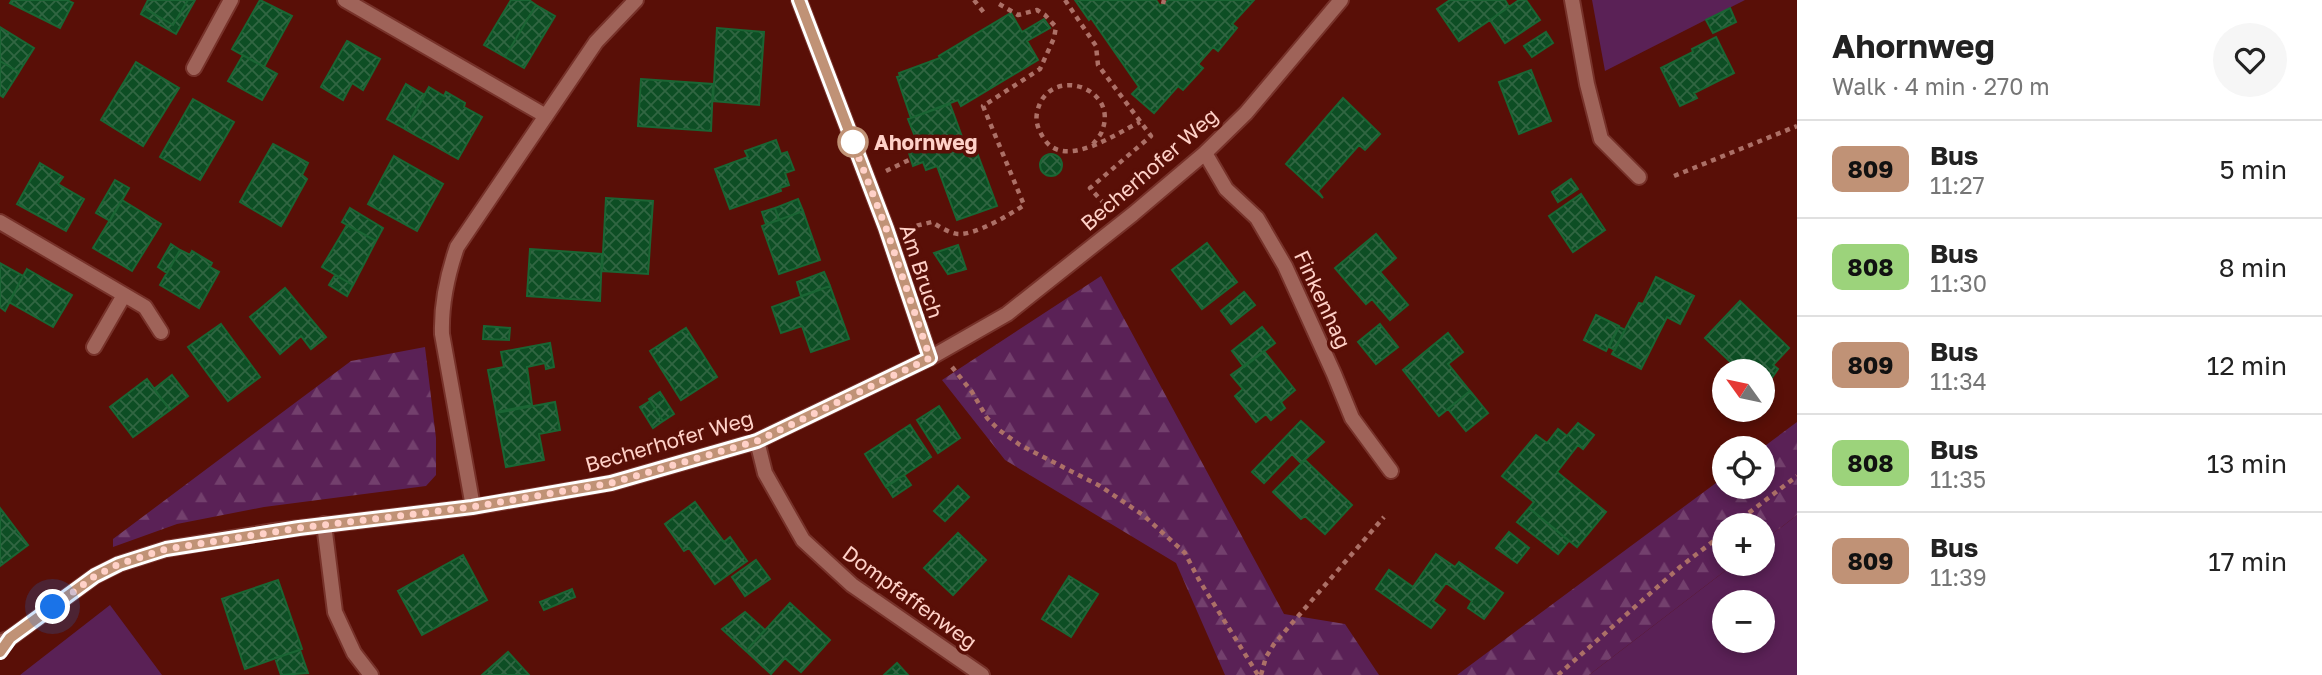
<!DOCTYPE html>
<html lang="en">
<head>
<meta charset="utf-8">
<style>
	body { margin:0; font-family:"Golos Text",sans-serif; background:#f6f6f6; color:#222; height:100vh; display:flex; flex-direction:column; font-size:26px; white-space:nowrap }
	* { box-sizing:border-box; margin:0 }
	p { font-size:23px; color:#767676 }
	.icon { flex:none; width:38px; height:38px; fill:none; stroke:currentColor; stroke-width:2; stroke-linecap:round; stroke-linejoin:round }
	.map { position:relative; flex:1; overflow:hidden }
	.drawer { display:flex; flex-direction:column; background:#fff; width:525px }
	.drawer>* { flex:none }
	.badge { padding:0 14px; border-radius:10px; font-size:24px; line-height:46px }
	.needle { width:46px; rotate:303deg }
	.tools { position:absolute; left:1712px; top:359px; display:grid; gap:14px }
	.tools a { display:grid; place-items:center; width:63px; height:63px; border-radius:50%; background:#fff; box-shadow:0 4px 10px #0003; font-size:35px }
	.you { position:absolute; width:35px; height:35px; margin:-18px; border:5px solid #fff; border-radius:50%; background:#1a73e8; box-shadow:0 0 0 10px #1a73e833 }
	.map>.badge { position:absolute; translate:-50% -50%; box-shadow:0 0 0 4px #fff }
	.round { display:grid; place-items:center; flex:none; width:74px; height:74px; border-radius:37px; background:#f6f6f6 }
	.head { display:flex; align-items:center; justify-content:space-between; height:119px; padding:0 35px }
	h1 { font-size:33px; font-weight:700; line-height:52px }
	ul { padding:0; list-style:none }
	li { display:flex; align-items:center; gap:21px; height:98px; padding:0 35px; border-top:2px solid #e0e0e0 }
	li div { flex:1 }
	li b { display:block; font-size:26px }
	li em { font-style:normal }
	li .badge { min-width:77px; font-weight:700; text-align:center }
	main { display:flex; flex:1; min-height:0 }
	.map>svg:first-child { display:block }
	.green { fill:#5a2156; fill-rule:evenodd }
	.forest { fill:url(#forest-firs) }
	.building { fill:url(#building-cross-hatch); stroke:#1b6534; stroke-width:2 }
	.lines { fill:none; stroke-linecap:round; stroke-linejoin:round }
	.street-casing { stroke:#77322a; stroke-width:18 }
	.path { stroke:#ac7067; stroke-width:4.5; stroke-dasharray:5 5; stroke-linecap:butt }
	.street { stroke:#9f6359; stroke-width:14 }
	.line-casing { stroke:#fff; stroke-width:16 }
	.line { stroke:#c09276; stroke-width:10 }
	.walk { stroke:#ffd1c8; stroke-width:7; stroke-dasharray:0 12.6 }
	.stop-dot { fill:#fff; stroke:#c09276; stroke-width:3.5 }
	.labels { text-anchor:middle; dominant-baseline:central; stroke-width:7; stroke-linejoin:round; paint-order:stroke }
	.stop-label { font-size:21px; font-weight:bold; fill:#ffd1c8; stroke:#590f07; text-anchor:start }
	.street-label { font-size:21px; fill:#ffd1c8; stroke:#590f07 }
</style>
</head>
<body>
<main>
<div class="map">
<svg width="1797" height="675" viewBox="0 0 1797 675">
	<defs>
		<pattern id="forest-firs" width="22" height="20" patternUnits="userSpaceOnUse" patternTransform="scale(1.75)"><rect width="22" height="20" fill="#5a2156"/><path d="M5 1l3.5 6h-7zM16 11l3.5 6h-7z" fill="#73406d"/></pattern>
		<pattern id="building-cross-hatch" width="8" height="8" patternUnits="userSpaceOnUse" patternTransform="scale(1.75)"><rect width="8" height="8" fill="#0d4e24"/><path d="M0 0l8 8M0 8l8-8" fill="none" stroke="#316642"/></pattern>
	</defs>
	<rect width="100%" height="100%" fill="#590f07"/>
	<!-- green -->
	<path class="green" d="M1592,0h153l-140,71z
		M1797,515v160h-208l145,-111h28v-22zM1724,602h38v38h-38z
		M110,605l52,70h-142z"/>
	<!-- forest -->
	<path class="forest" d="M1101,276l183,338 61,10 34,51h-154l-49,-112 -171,-103 -63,-80z
		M425,347l11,91v37l-10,11 -162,21 -87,17 -64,23v-8l238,-178z
		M1797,422v93l-35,27v-17h-38v39h10l-145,111h-132l267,-198v9h38v-38z"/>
	<!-- building -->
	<path class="building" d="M12,0h55l6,3 -13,25 -50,-25z
		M148,0h40l-15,25 -29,-17z
		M188,0h7l-19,34 -35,-20 3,-6 29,17z
		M260,0l32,16 -28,51 -32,-18z
		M511,0h18l7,5 -31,52 -21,-12z
		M1075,0h81l4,6 9,-6h85l-22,24 5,4 -19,23 -5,-4 -15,17 5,4 -20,22 -5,-4 -24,27 -22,-19 7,-7 -48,-69 -2,2z
		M1450,0h55l4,7 -50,34 -22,-32z
		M1519,0h7l14,20 -35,23 -15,-23z
		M536,5l19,11 -31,52 -19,-11z
		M1730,8l6,14 -23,11 -7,-13z
		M1011,13l11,19 22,-13 6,9 -23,13 11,19 -77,46 -3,-6 -47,18 -14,-41 3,-1 -1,-3 41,-15 -1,-2z
		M0,27l34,21 -15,24 -19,-11z
		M717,28l47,4 -5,73 -46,-4z
		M1546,32l7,11 -21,14 -8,-11z
		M1716,37l18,36 -40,20 3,5 -17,8 -19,-38 32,-16 -1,-3z
		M347,41l33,18 -17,31 -11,-7 -9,17 -22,-13z
		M243,55l34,19 -15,26 -34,-19z
		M0,61l19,11 -16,25 -3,-2z
		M136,62l43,26 -36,58 -42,-26z
		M1531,70l20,51 -32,13 -20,-52z
		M641,79l72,5 -2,47 -73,-5z
		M406,84l19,11 -20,34 -18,-10z
		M429,87l15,9 2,-4 19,11 -1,4 18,10 -24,42 -53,-30z
		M1343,98l37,36 -15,16 -6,-5 -41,46 5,7 -37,-34z
		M193,99l41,23 -34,58 -40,-23z
		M950,104l18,49 8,-3 21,56 -40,14 -20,-54 -11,4 -3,-8 -10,4 -4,-13 11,-4 -12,-30z
		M776,140l5,14 6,-2 7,18 -9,3 4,12 -9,3 1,3 -51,18 -15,-40 33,-12 -3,-6z
		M273,144l35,19 -6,12 5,4 -26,47 -41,-24z
		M1040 165a11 11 0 1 1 22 0a11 11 0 1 1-22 0Z
		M394,156l49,28 -26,47 -49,-27z
		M40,163l23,14 -5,7 26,15 -18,32 -49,-27z
		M1571,179l7,10 -20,13 -6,-10z
		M115,180l14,8 -19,33 -14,-8z
		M1581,194l24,36 -32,22 -24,-36z
		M606,198l47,3 -5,73 -46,-3z
		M798,199l5,12 -24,9 -4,-12z
		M122,200l39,24 -29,47 -39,-23z
		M350,208l33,20 -7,13 -34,-19z
		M775,208l4,12 -13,4 -4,-12z
		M803,211l17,49 -41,14 -17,-48z
		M347,225l29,16 -23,44 -31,-18z
		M1376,234l20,24 -16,14 28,33 -18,15 -18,-21 -6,5 -31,-36z
		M1207,243l30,39 -35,27 -30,-39z
		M171,244l9,6 -13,23 -9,-6z
		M958,245l8,24 -18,5 -14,-21z
		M530,249l72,5 -2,47 -73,-5z
		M180,250l10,5 2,-4 20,12 -2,4 9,5 -20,36 -39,-23z
		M0,263l23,13 -18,35 -5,-4z
		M27,269l45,26 -19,32 -44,-25z
		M824,272l6,14 -29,10 -4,-14z
		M335,275l18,10 -6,11 -18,-11z
		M1656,277l38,19 -14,28 -13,-7 -26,52 -29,-15 27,-51 4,1z
		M830,286l19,53 -38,13 -9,-26 -21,7 -9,-26z
		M285,288l41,49 -15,12 -10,-13 -21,18 -30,-37z
		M1244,292l11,13 -24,19 -10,-13z
		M1740,301l49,47 -16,17 5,4 -16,23v-21h-22l-35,-33z
		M1596,315l23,11 -13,25 -22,-11z
		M221,324l39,53 -32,24 -40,-54z
		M1380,324l18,23 -22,17 -18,-22z
		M484,326l26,2 -1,12 -26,-1z
		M1262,327l13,16 -31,24 -12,-16z
		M1619,327l6,3 -10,20 -6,-3z
		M686,328l31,49 -36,23 -31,-49z
		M1448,333l15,19 -15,12 22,27 -31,25 -36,-46z
		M550,343l4,24 -8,2 -1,-6 -18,4 5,38 -36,7 -8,-42 16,-3 -3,-15z
		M1264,351l31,39 -14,12 4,6 -14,12 -5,-6 -10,8 -21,-26 8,-7 -12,-14z
		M172,375l16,21 -18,14 -16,-21z
		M147,379l23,31 -37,27 -23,-30z
		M1470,391l18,22 -22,18 -18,-22z
		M660,392l14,22 -11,7 -14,-22z
		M650,401l13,20 -10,7 -13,-21z
		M555,402l5,28 -21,4 5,26 -38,7 -10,-54z
		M939,406l21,32 -22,15 -21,-33z
		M1301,421l23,21 -23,21 -9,-9 -28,29 -12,-11z
		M1578,423l16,12 -11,14 -5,-4 -21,27 49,40 -29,35 -48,-39 5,-6 -32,-26 34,-41 11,8 11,-14 9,7z
		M910,425l21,32 -45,30 -21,-33z
		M1305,460l47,45 -27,29 -20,-18 -4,3 -28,-27z
		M904,475l7,10 -18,12 -7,-11z
		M958,486l11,11 -24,24 -11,-10z
		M695,502l29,40 6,-5 17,24 -32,23 -26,-36 -5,3 -19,-27z
		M0,508l28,37 -28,21z
		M1529,508l40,33 -11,13 -41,-32z
		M1509,532l20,16 -12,15 -21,-15z
		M958,533l28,27 -33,35 -29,-27z
		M1436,554l19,13 4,-5 44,31 -19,26 -16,-11 4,-7 -26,-18 -13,18 12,9 -14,18 -55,-39 13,-19 24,17z
		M463,555l24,45 -65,35 -24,-44z
		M756,560l14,19 -25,17 -13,-19z
		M1069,576l29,18 -27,43 -29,-18z
		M278,580l24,69 -57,20 -23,-70z
		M572,589l3,8 -31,13 -4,-8z
		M790,603l40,37 -29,32 -16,-14 -14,16 -25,-23z
		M745,612l20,18 -19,21 -24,-22z
		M300,650l8,23 -27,2 -6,-17z
		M508,652l21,23h-47z
		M897,663l11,12h-24z"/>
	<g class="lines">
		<!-- street casing -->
		<g class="street-casing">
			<path id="street" d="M345,0l201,116
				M799,0l87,228 44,130
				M1572,0l15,84 14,55 38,38
				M194,68l37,-68
				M1205,153l21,36 31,29 28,48 49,108 18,44 39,53
				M0,222l145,85 16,25
				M94,347l30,-52
				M757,441l8,32 38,67 49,45 130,90
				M473,507l-31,-173c-1,-30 5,-58 15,-87l139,-205 40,-42
				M324,524l11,88 19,41 17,22
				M0,642l10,-4 85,-62 24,-12 47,-15 108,-18 199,-24 138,-24 146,-42 173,-83 77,-44 126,-100 72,-61 41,-40 95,-113"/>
		</g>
		<!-- path -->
		<path class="path" d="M974,0l11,14
			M1065,0l31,46 2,19 53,71 -61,52 19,21
			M1163,4l1,-4
			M1093,144c3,-4 8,-9 9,-13 18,-45 -56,-67 -65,-18 -2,9 2,18 7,26 21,31 71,-5 96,-17
			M886,171l25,-12
			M1674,176l123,-50
			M907,228l25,-6c8,5 17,11 26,12 18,1 51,-19 66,-29l-41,-99 57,-37 14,-31 2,-11 -11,-12 -8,-5 -19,5 -19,-11
			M952,367l20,25 15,26 12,12 21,15 80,41 43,29 42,38 14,27 59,95
			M1733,525l64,-49
			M1261,675l5,-18 8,-13 110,-127
			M1558,675l122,-108 44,-34"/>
		<!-- street -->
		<use href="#street" class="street"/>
	</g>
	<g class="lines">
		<!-- line casing -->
		<g class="line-casing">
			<path id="line" d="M0,652l10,-14 85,-62 24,-12 47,-15 133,-21 173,-21 139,-24 146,-42 173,-83 -44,-130 -87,-228"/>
		</g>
		<!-- line -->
		<use href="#line" class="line"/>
		<!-- walk -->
		<path class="walk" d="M53,607l42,-31 24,-12 47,-15 133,-21 173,-21 139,-24 146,-42 173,-83 -44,-130 -34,-88 1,2"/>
	</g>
	<!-- markers -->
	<circle class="stop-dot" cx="853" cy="142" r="14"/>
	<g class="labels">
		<!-- stop labels -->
		<g class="stop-label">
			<text x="874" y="142">Ahornweg</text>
		</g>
		<!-- street labels -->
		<g class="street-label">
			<text transform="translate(1149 169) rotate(-41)">Becherhofer Weg</text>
			<text transform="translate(922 271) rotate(72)">Am Bruch</text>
			<text transform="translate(1323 299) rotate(65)">Finkenhag</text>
			<text transform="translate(669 441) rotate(-16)">Becherhofer Weg</text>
			<text transform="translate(910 597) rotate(36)">Dompfaffenweg</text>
		</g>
	</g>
</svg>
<div class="tools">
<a><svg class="needle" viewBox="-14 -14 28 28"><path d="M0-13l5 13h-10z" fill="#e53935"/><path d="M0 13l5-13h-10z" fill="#767676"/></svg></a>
<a><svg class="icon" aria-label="locate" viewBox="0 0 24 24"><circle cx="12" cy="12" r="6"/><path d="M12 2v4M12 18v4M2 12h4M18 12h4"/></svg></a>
<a>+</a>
<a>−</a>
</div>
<div class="you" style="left:53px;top:607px"></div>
</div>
<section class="drawer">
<div class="head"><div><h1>Ahornweg</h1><p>Walk · 4 min · 270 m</p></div><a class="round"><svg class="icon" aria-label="heart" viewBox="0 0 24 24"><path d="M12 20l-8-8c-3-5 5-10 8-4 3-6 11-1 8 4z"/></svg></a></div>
<ul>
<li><span class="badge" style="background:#c09276;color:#111">809</span><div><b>Bus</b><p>11:27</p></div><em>5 min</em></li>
<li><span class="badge" style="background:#9cd37b;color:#111">808</span><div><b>Bus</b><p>11:30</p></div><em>8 min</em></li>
<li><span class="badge" style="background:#c09276;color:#111">809</span><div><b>Bus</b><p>11:34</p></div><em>12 min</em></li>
<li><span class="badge" style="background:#9cd37b;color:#111">808</span><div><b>Bus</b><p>11:35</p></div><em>13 min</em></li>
<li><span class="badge" style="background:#c09276;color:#111">809</span><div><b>Bus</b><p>11:39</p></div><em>17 min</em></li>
</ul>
</section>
</main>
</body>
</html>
